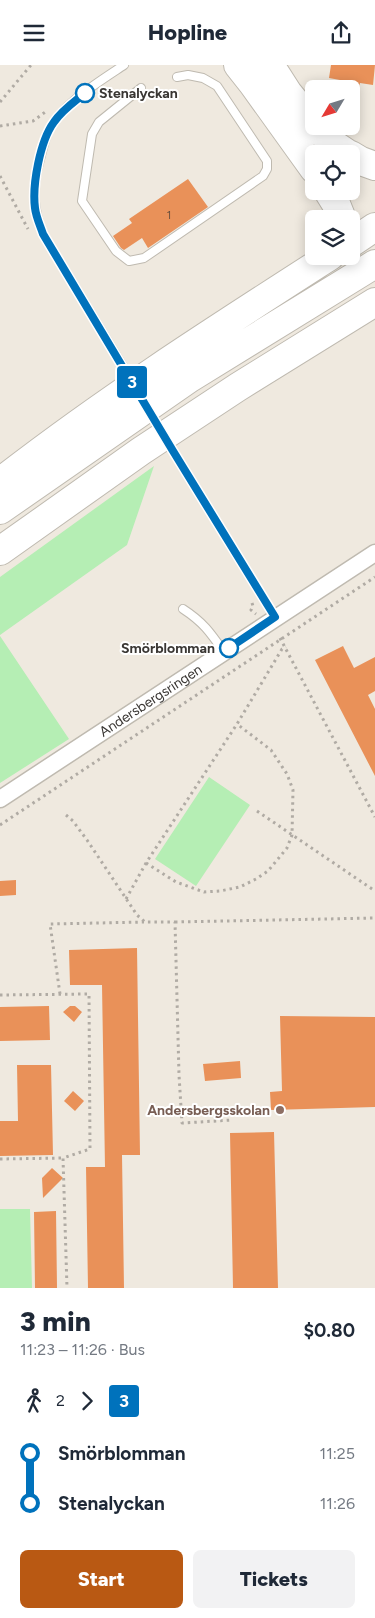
<!DOCTYPE html>
<html lang="en">
<head>
<meta charset="utf-8">
<style>
	body { margin:0; font-family:Figtree,sans-serif; background:#f2f2f3; color:#1f2937; height:100vh; display:flex; flex-direction:column; font-size:19px; white-space:nowrap }
	* { box-sizing:border-box; margin:0 }
	p { font-size:16px; color:#747a83 }
	.icon { flex:none; width:28px; height:28px; fill:none; stroke:currentColor; stroke-width:2; stroke-linecap:round; stroke-linejoin:round }
	.map { position:relative; height:1223px; overflow:hidden }
	.sheet { display:flex; flex-direction:column; background:#fff; flex:1 }
	.sheet>* { flex:none }
	.badge { padding:0 10px; border-radius:4px; font-size:18px; line-height:32px }
	.needle { width:32px; rotate:232deg }
	.tools { position:absolute; left:305px; top:15px; display:grid; gap:10px }
	.tools a { display:grid; place-items:center; width:55px; height:55px; border-radius:8px; background:#fff; box-shadow:0 2px 12px #0003; font-size:25px }
	.map>.badge { position:absolute; translate:-50% -50%; box-shadow:0 0 0 2px #fff }
	.legs { display:flex; align-items:center; gap:8px; height:55px; padding:0 20px; font-size:16px }
	.legs p { margin-inline-start:auto }
	.head { display:flex; align-items:center; justify-content:space-between; height:85px; padding:0 20px }
	h1 { font-size:28px; font-weight:800; line-height:38px }
	.action { display:flex; gap:10px; margin-top:auto; padding:10px 20px }
	.action a { flex:1; height:58px; border-radius:8px; background:#b95913; color:#fff; font-size:20px; font-weight:800; line-height:58px; text-align:center }
	.action a+a { background:#f2f2f3; color:#1f2937 }
	ul { padding:0 20px; list-style:none }
	li { display:flex; align-items:center; gap:18px; height:50px; font-size:19px }
	li i { display:grid; place-items:center; width:8px; height:100%; margin:0 6px; background:currentColor }
	li i::after { content:''; width:12px; height:12px; margin:-6px; border:4px solid; border-radius:50%; background:#fff }
	li p { margin-inline-start:auto }
	li:first-child i { background:linear-gradient(#0000 50%,currentColor 0) }
	li:last-child i { background:linear-gradient(currentColor 50%,#0000 0) }
	header { display:flex; justify-content:space-between; align-items:center; height:65px; padding:0 20px; background:#fff; font-size:22px; font-weight:800 }
	.map>svg:first-child { display:block }
	.green { fill:#b5eeb4 }
	.building { fill:#e99159 }
	.lines { fill:none; stroke-linecap:round; stroke-linejoin:round }
	.service-casing { stroke:#bfbab0; stroke-width:10 }
	.minor-casing { stroke:#bfbab0; stroke-width:19 }
	.motorway-casing { stroke:#bfbab0; stroke-width:30 }
	.path { stroke:#b0aba4; stroke-width:3; stroke-dasharray:2.5 4; stroke-linecap:butt }
	.service { stroke:#fff; stroke-width:8 }
	.minor { stroke:#fff; stroke-width:16 }
	.motorway { stroke:#fff; stroke-width:28 }
	.line-1-casing { stroke:#fff; stroke-width:11 }
	.line-1 { stroke:#0072bc; stroke-width:8 }
	.stop-1-dot { fill:#fff; stroke:#0072bc; stroke-width:2.5 }
	.education-dot { fill:#8d6e63; stroke:#fff; stroke-width:2 }
	.labels { text-anchor:middle; dominant-baseline:central; stroke-width:4; stroke-linejoin:round; paint-order:stroke }
	.number-label { font-size:11px; fill:#664e3d }
	.stop-label { font-size:14px; font-weight:bold; fill:#3a3734; stroke:#fff; text-anchor:start }
	.street-label { font-size:14px; fill:#3a3734; stroke:#fff }
	.education-label { font-size:14px; font-weight:bold; fill:#785e54; stroke:#fff; text-anchor:end }
</style>
</head>
<body>
<header><svg class="icon" aria-label="menu" viewBox="0 0 24 24"><path d="M4 6h16M4 12h16M4 18h16"/></svg>Hopline<svg class="icon" aria-label="share" viewBox="0 0 24 24"><path d="M12 15V3M7 8l5-5 5 5M5 13v7h14v-7"/></svg></header>
<div class="map">
<svg width="375" height="1223" viewBox="0 0 375 1223">
	<rect width="100%" height="100%" fill="#efe9df"/>
	<!-- green -->
	<path class="green" d="M154,401l-27,79 -127,90v-58z
		M0,571l69,103 -69,44z
		M209,712l41,28 -54,81 -41,-27z
		M0,1144h30l2,79h-32z"/>
	<!-- building -->
	<path class="building" d="M331,0h44l-2,20 -13,-2 -1,4 -20,-3 1,-4 -11,-2z
		M188,114l20,28 -60,41 -6,-10 -18,12 -3,-2 -8,-12 19,-13 -3,-4z
		M343,581l11,22 21,-11v34l-7,4 7,14v67l-60,-116z
		M16,815v15l-16,1v-15z
		M137,883l3,207h-18l2,133h-36l-2,-121h19l-3,-182h-32l-1,-35z
		M49,941l1,34 -50,1v-34z
		M70,941h5l7,6 -8,10 -11,-10z
		M280,951l95,1v90l-104,3 -1,-18 12,-1z
		M240,996l1,17 -36,3 -2,-17z
		M17,1000h34l2,90 -53,1v-35h18z
		M73,1026l11,10 -9,10 -11,-10z
		M274,1067l4,156h-45l-3,-155z
		M52,1103l11,10 -20,20 -1,-20z
		M56,1146l1,77h-22l-1,-76z"/>
	<g class="lines">
		<!-- service casing -->
		<g class="service-casing">
			<path id="service" d="M124,0c-24,16 -62,39 -75,65 -5,11 -7,22 -10,33 -7,26 -6,45 4,71l87,144
				M141,23l-42,34 -7,12 -10,67 34,50 13,10 15,-3 119,-82 4,-7v-8l-50,-75 -14,-8 -15,-3 -11,2
				M173,386l102,166
				M183,544c20,13 27,23 41,43"/>
		</g>
		<!-- minor casing -->
		<g class="minor-casing">
			<g id="minor">
				<path id="s1" d="M0,734l375,-246"/>
			</g>
		</g>
		<!-- motorway casing -->
		<g class="motorway-casing">
			<path id="motorway" d="M238,0l15,19 61,85
				M270,0l18,28 26,32
				M315,61l21,20 12,8
				M351,90l10,6 14,5
				M328,126l8,13 6,15
				M351,178l24,-16
				M0,417c105,-82 218,-154 330,-226
				M0,445l190,-132 185,-114
				M0,486l141,-100 97,-64 137,-85"/>
		</g>
		<!-- path -->
		<path class="path" d="M0,37l31,-37
			M0,61l33,-5 15,-11
			M0,111l28,53
			M252,538l1,3 -2,4 5,4
			M280,573l95,179
			M257,746l118,80
			M66,750l7,6 14,19 50,75 8,7h30l4,153 3,48 51,-3
			M0,760l375,-248
			M146,798l30,19 28,10 16,-1 20,-4 16,-8 12,-8 19,-23 5,-13 1,-45 -6,-16 -16,-24 -34,-26
			M126,834l20,-36 91,-139 45,-75 4,-2
			M175,857l200,-4
			M60,929l-10,-70 94,-2
			M0,930l89,-1 1,155 -27,9 4,130
			M0,1094l63,-1"/>
		<!-- service -->
		<use href="#service" class="service"/>
		<!-- minor -->
		<use href="#minor" class="minor"/>
		<!-- motorway -->
		<use href="#motorway" class="motorway"/>
	</g>
	<g class="lines">
		<!-- line-1 casing -->
		<g class="line-1-casing">
			<path id="line-1" d="M85,28c-11,9 -23,17 -31,29 -14,19 -22,63 -19,86 1,9 5,17 8,26l130,217 102,166 -46,31"/>
		</g>
		<!-- line-1 -->
		<use href="#line-1" class="line-1"/>
	</g>
	<!-- markers -->
	<g class="stop-1-dot">
		<circle cx="85" cy="28" r="9"/>
		<circle cx="229" cy="583" r="9"/>
	</g>
	<circle class="education-dot" cx="280" cy="1045" r="5"/>
	<g class="labels">
		<!-- number labels -->
		<g class="number-label">
			<text x="169" y="150">1</text>
		</g>
		<!-- stop labels -->
		<g class="stop-label">
			<text x="99" y="28">Stenalyckan</text>
			<text x="215" y="583" text-anchor="end">Smörblomman</text>
		</g>
		<!-- street labels -->
		<g class="street-label">
			<text stroke="none"><textPath href="#s1" startOffset="180">Andersbergsringen</textPath></text>
		</g>
		<!-- education labels -->
		<g class="education-label">
			<text x="270" y="1045">Andersbergsskolan</text>
		</g>
	</g>
</svg>
<div class="tools">
<a><svg class="needle" viewBox="-14 -14 28 28"><path d="M0-13l5 13h-10z" fill="#e53935"/><path d="M0 13l5-13h-10z" fill="#747a83"/></svg></a>
<a><svg class="icon" aria-label="locate" viewBox="0 0 24 24"><circle cx="12" cy="12" r="6"/><path d="M12 2v4M12 18v4M2 12h4M18 12h4"/></svg></a>
<a><svg class="icon" aria-label="layers" viewBox="0 0 24 24"><path d="M12 4l9 5-9 5-9-5zM3 14l9 5 9-5"/></svg></a>
</div>
<b class="badge" style="left:132px;top:317px;background:#0072bc;color:#fff">3</b>
</div>
<section class="sheet">
<div class="head"><div><h1>3 min</h1><p>11:23 – 11:26 · Bus</p></div><b>$0.80</b></div>
<div class="legs"><svg class="icon" aria-label="walk" viewBox="0 0 24 24"><circle cx="13" cy="4" r="2"/><path d="M13 8l-2 6 4 7M11 14l-3 7M7 12l3-4h3l4 4"/></svg>2<svg class="icon" aria-label="forward" viewBox="0 0 24 24"><path d="M9 5l7 7-7 7"/></svg><b class="badge" style="background:#0072bc;color:#fff">3</b></div>
<ul>
<li><i style="color:#0072bc"></i><b>Smörblomman</b><p>11:25</p></li>
<li><i style="color:#0072bc"></i><b>Stenalyckan</b><p>11:26</p></li>
</ul>
<div class="action"><a>Start</a><a>Tickets</a></div>
</section>
</body>
</html>
